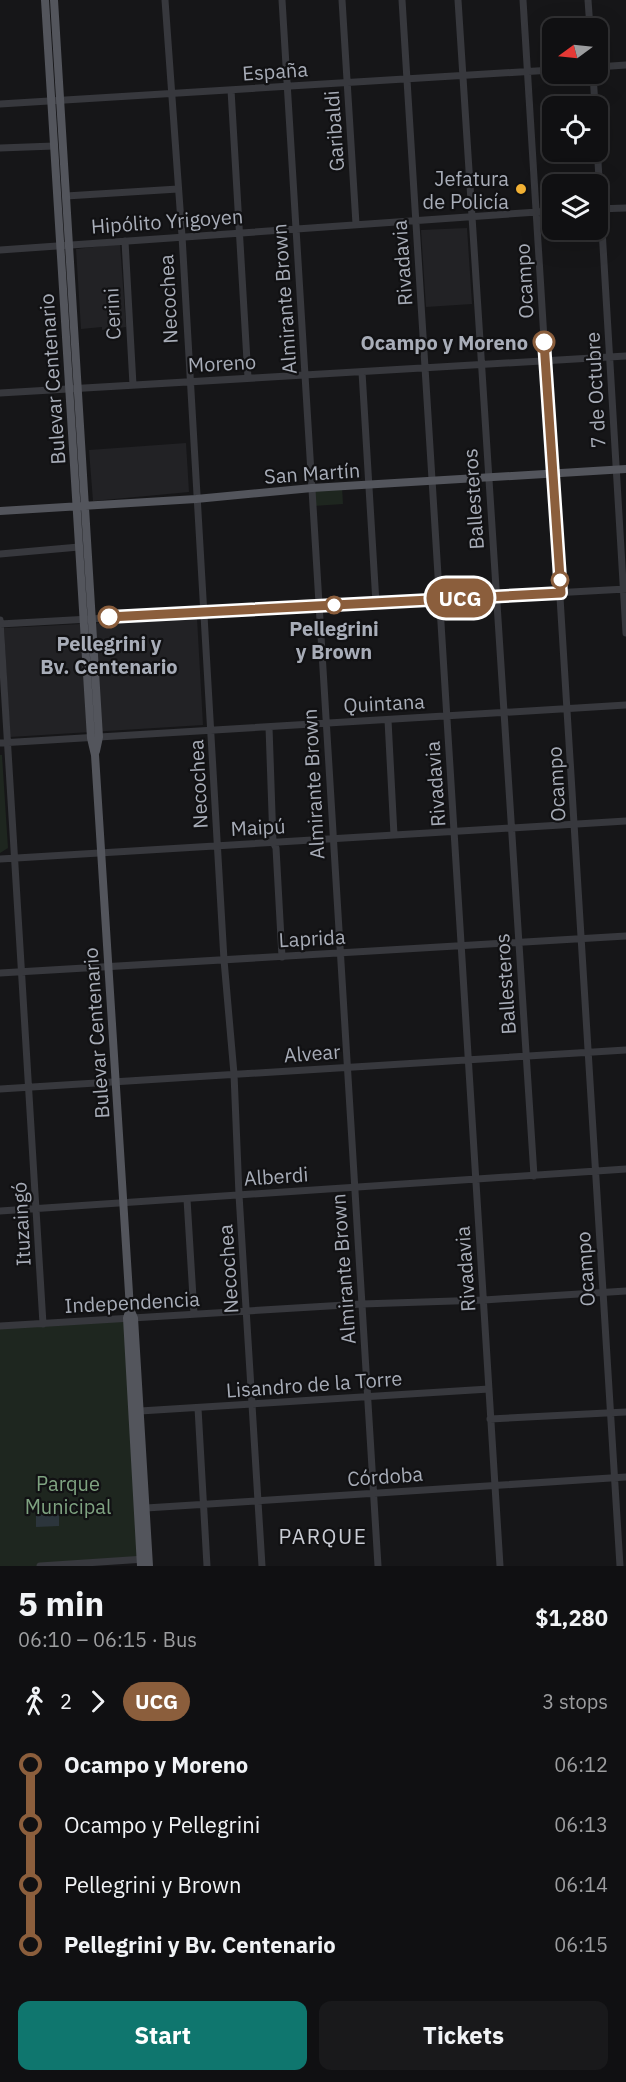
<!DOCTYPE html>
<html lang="en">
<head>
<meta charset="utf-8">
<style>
	body { margin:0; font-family:"IBM Plex Sans",sans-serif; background:#19191b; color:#f1f3f6; height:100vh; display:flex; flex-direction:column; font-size:22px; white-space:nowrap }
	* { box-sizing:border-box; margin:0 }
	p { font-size:20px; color:#9c9d9f }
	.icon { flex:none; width:33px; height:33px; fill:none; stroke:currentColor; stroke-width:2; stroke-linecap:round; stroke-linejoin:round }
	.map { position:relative; height:1566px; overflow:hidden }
	.side { display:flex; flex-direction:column; background:#101012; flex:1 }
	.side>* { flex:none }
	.badge { padding:0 12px; border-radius:20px; font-size:21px; line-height:39px }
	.needle { width:39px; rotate:255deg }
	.fabs { position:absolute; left:542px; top:18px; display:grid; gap:12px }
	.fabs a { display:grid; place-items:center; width:66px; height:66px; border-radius:12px; background:#101012; box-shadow:0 6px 24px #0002,0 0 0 2px #303032; font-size:30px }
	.map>.badge { position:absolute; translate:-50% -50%; box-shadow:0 0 0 3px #fff }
	.legs { display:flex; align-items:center; gap:9px; height:66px; padding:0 18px; font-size:20px }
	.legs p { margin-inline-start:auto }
	.head { display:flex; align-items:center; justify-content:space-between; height:102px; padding:0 18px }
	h1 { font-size:33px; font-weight:700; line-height:45px }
	.primary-button { display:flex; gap:12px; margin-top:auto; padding:12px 18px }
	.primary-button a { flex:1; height:69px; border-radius:12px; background:#0f766e; color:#fff; font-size:24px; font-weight:700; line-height:69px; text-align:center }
	.primary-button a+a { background:#19191b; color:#f1f3f6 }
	ul { padding:0 18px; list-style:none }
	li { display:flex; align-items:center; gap:21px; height:60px; font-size:22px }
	li i { display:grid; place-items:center; width:9px; height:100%; margin:0 8px; background:currentColor }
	li i::after { content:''; width:15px; height:15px; margin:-8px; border:4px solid; border-radius:50%; background:#101012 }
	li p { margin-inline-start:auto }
	li:first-child i { background:linear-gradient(#0000 50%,currentColor 0) }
	li:last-child i { background:linear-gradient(currentColor 50%,#0000 0) }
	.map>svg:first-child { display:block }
	.built { fill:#222225 }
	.green { fill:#1e261f }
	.water { fill:#2c353c }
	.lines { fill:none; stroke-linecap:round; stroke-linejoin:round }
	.minor { stroke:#37383d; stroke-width:7 }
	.major { stroke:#53555c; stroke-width:8 }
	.line-1-casing { stroke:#fff; stroke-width:14 }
	.line-1 { stroke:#8b5e3c; stroke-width:9 }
	.poi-dot { fill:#f2b134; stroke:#111113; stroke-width:2 }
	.stop-1-dot { fill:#fff; stroke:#8b5e3c; stroke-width:3 }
	.labels { text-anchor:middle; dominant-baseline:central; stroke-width:4.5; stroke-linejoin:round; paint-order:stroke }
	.street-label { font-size:20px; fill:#a8adb8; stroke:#111113 }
	.poi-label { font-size:20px; fill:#a8adb8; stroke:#111113; text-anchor:end }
	.stop-label { font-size:20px; font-weight:bold; fill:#a8adb8; stroke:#111113 }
	.park-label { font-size:20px; fill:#7fa381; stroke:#111113 }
	.neighbourhood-label { font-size:21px; letter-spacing:1.5px; fill:#c9ccd4; stroke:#111113 }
</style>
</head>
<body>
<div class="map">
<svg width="626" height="1566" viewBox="0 0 626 1566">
	<rect width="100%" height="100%" fill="#161618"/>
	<!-- built -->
	<path class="built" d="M467,228l5,76 -46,3 -5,-77z
		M120,244l6,83 -24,3v-3l-21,2 -5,-80z
		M186,443l3,49 -96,9 -4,-51z
		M197,618l6,107 -193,12 -6,-109z"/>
	<!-- green -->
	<path class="green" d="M544,224h8v6h12l1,8 -21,1z
		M342,487l1,17 -30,2 -1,-18z
		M0,755h2l6,93 -8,5z
		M127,1318l13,241 -100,7h-40v-240z"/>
	<!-- water -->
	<path class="water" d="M59,1511v15l-23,1v-15z"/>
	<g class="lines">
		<!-- minor -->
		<path class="minor" d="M165,0l17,236 42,724 10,114 5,121 23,371
			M282,0l96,1566
			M342,0l14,224
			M402,0l98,1566
			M458,0l76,1176
			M523,0l97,1566
			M588,0l2,28
			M597,67l29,-2
			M593,74l2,32
			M231,90l17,288
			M0,104l552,-34
			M597,145l29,488
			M0,148l54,-2
			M66,196l112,-7
			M597,209l29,-1
			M125,241l8,144
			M0,250l552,-39
			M362,372l14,231
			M0,393l626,-37
			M0,554l79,-7
			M0,620l43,704
			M0,624l626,-35
			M388,720l6,115
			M269,727l4,115 3,6 6,109
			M0,743l626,-38
			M0,859l626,-38
			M0,973l626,-37
			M0,1089l626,-39
			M187,1199l7,115
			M0,1211l626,-42
			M0,1326l362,-22 122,-4 142,-9
			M198,1408l9,158
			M140,1411l349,-22
			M490,1419l136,-7
			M146,1508l480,-31
			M40,1566l105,-7"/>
		<!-- major -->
		<path class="major" d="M45,0l46,738 4,17 35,554 4,9 15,248
			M54,0l45,737 -3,14
			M0,511l196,-12 116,-11 314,-19
			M130,1309l-3,9 14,248"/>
	</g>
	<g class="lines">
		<!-- line-1 casing -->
		<g class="line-1-casing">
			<path id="line-1" d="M109,617l452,-24 -17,-251"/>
		</g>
		<!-- line-1 -->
		<use href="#line-1" class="line-1"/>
	</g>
	<!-- markers -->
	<circle class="poi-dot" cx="521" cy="189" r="6"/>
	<g class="stop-1-dot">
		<circle cx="544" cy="342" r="10"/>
		<circle cx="560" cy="580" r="8"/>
		<circle cx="334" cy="605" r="8"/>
		<circle cx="109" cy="617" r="10"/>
	</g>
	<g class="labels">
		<!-- street labels -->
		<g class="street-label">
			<text transform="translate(275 71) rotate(-4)">España</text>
			<text transform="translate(334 131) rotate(-94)">Garibaldi</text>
			<text transform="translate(167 221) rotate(-4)">Hipólito Yrigoyen</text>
			<text transform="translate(402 263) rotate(-94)">Rivadavia</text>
			<text transform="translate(524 281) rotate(-93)">Ocampo</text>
			<text transform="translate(168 299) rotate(-93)">Necochea</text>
			<text transform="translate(284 299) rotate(-94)">Almirante Brown</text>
			<text transform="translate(112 314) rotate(-93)">Cerini</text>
			<text transform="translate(222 363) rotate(-3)">Moreno</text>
			<text transform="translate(52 379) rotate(-94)">Bulevar Centenario</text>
			<text transform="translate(595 390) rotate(-93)">7 de Octubre</text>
			<text transform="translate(312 473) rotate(-4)">San Martín</text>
			<text transform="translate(473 499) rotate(-94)">Ballesteros</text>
			<text transform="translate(384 703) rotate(-3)">Quintana</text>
			<text transform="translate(198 784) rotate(-93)">Necochea</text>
			<text transform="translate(313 784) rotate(-93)">Almirante Brown</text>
			<text transform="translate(435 784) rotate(-94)">Rivadavia</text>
			<text transform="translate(556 784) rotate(-93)">Ocampo</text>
			<text transform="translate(258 827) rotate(-3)">Maipú</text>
			<text transform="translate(312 938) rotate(-3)">Laprida</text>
			<text transform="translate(505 984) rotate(-94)">Ballesteros</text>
			<text transform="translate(96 1033) rotate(-94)">Bulevar Centenario</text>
			<text transform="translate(312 1053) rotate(-4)">Alvear</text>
			<text transform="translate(276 1176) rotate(-4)">Alberdi</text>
			<text transform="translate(21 1224) rotate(-93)">Ituzaingó</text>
			<text transform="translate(228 1269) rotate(-94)">Necochea</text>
			<text transform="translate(343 1269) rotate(-94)">Almirante Brown</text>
			<text transform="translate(465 1269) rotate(-94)">Rivadavia</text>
			<text transform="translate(585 1269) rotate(-94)">Ocampo</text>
			<text transform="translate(132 1302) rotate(-3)">Independencia</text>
			<text transform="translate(314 1384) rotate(-4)">Lisandro de la Torre</text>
			<text transform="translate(385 1476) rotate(-4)">Córdoba</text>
		</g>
		<!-- poi labels -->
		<g class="poi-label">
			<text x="509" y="178">Jefatura<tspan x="509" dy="23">de Policía</tspan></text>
		</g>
		<!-- stop labels -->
		<g class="stop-label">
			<text x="528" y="342" text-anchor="end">Ocampo y Moreno</text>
			<text x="334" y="628">Pellegrini<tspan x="334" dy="23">y Brown</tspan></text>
			<text x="109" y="643">Pellegrini y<tspan x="109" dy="23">Bv. Centenario</tspan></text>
		</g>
		<!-- park labels -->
		<g class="park-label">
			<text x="68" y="1483">Parque<tspan x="68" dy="23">Municipal</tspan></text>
		</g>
		<!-- neighbourhood labels -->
		<g class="neighbourhood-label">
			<text x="323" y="1536">PARQUE</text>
		</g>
	</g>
</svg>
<div class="fabs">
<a><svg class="needle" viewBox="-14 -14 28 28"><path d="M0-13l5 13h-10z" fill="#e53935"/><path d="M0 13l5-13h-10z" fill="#9c9d9f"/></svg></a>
<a><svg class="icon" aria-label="locate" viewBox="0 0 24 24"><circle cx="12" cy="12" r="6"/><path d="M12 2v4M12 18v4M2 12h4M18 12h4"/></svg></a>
<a><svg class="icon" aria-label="layers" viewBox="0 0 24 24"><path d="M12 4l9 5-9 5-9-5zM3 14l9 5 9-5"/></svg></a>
</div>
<b class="badge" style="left:460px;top:598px;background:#8b5e3c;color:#fff">UCG</b>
</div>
<section class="side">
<div class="head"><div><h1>5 min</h1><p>06:10 – 06:15 · Bus</p></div><b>$1,280</b></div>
<div class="legs"><svg class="icon" aria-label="walk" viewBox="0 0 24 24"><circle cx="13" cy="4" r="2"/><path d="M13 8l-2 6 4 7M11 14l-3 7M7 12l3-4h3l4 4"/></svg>2<svg class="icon" aria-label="forward" viewBox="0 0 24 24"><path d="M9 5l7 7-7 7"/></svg><b class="badge" style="background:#8b5e3c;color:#fff">UCG</b><p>3 stops</p></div>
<ul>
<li><i style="color:#8b5e3c"></i><b>Ocampo y Moreno</b><p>06:12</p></li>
<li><i style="color:#8b5e3c"></i><span>Ocampo y Pellegrini</span><p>06:13</p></li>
<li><i style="color:#8b5e3c"></i><span>Pellegrini y Brown</span><p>06:14</p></li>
<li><i style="color:#8b5e3c"></i><b>Pellegrini y Bv. Centenario</b><p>06:15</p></li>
</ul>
<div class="primary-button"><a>Start</a><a>Tickets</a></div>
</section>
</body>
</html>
